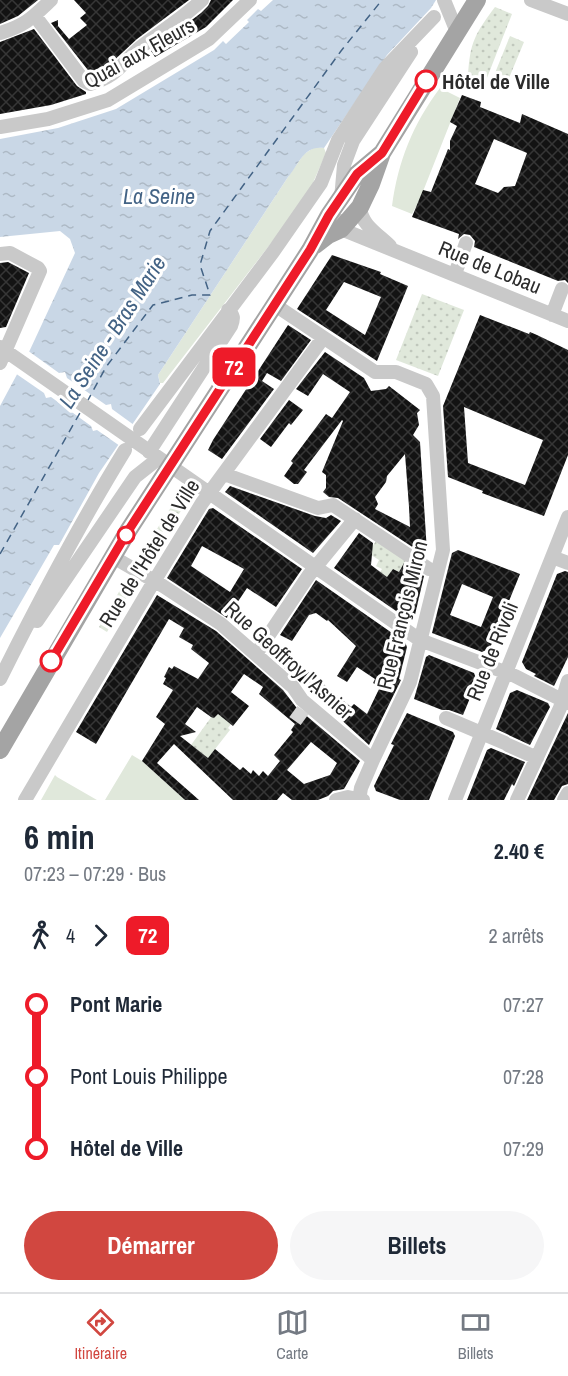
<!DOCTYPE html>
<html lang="fr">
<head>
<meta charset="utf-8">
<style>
	body { margin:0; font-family:"Archivo Narrow",sans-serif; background:#f6f6f7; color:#1f2937; height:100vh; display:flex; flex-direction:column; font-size:22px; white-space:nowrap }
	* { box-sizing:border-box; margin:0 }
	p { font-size:20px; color:#747a83 }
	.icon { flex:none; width:33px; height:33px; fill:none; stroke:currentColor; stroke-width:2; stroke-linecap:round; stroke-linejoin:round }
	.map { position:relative; height:800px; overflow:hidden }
	.sheet { display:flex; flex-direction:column; background:#fff; flex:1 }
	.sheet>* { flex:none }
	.badge { padding:0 12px; border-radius:9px; font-size:21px; line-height:39px }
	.map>.badge { position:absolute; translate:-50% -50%; box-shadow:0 0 0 3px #fff }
	.legs { display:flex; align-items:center; gap:9px; height:66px; padding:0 24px; font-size:20px }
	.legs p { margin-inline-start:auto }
	.summary { display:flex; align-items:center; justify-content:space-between; height:102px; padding:0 24px }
	h1 { font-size:33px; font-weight:700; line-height:45px }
	.primary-button { display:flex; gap:12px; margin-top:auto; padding:12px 24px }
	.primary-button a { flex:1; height:69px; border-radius:36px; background:#d14740; color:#fff; font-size:24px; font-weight:700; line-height:69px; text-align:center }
	.primary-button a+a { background:#f6f6f7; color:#1f2937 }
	ul { padding:0 24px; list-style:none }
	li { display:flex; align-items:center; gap:21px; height:72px; font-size:22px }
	li i { display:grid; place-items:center; width:9px; height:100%; margin:0 8px; background:currentColor }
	li i::after { content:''; width:15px; height:15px; margin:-8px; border:4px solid; border-radius:50%; background:#fff }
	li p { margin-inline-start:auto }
	li:first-child i { background:linear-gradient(#0000 50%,currentColor 0) }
	li:last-child i { background:linear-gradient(currentColor 50%,#0000 0) }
	.menu { display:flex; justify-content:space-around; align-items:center; height:84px; border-top:2px solid #e0e1e3; background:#fff; font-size:16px; color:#747a83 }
	.menu a { display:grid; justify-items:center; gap:3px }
	.menu .active { color:#d14740 }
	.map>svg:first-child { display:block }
	.grass { fill:url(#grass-dots) }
	.park { fill:#e0e8db }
	.water { fill:url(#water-ripples) }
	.pier { fill:#fff }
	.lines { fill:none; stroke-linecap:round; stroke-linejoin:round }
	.ferry { stroke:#436385; stroke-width:1.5; stroke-dasharray:8 6; stroke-linecap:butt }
	.building { fill:url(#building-cross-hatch); fill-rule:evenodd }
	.minor-tunnel { stroke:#d5d5d5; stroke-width:14; stroke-dasharray:14 7; stroke-linecap:butt }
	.minor { stroke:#c9c9c9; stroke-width:14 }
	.major { stroke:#a4a4a4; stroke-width:18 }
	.line-1-casing { stroke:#fff; stroke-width:14 }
	.line-1 { stroke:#ee1b29; stroke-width:9 }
	.stop-1-dot { fill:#fff; stroke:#ee1b29; stroke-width:3 }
	.labels { text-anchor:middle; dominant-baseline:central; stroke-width:6; stroke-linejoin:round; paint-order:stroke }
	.street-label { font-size:21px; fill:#2c2c2c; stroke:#fff }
	.stop-label { font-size:21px; font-weight:bold; fill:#2c2c2c; stroke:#fff; text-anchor:start }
	.water-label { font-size:22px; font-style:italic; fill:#436385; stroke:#fff }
</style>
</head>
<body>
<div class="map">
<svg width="568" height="800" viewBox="0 0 568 800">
	<defs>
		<pattern id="grass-dots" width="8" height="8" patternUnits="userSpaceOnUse" patternTransform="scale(1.5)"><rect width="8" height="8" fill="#e0e8db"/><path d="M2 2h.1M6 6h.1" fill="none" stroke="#c0c7bc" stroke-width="1.8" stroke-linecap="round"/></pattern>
		<pattern id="water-ripples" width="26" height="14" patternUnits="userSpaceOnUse" patternTransform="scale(1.5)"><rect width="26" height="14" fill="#c9d7e6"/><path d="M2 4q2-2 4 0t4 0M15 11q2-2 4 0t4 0" fill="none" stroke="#adb9c5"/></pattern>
		<pattern id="building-cross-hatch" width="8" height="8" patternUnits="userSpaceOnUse" patternTransform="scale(1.5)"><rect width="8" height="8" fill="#131313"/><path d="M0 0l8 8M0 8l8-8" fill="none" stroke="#363636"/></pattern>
	</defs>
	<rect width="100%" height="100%" fill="#fff"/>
	<!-- grass -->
	<path class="grass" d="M495,7l17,7 -27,69 -17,-7c2,-34 7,-42 27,-69z
		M510,36l14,6 -15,36 -14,-5z
		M422,294l42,16 -26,66 -42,-16z
		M177,498l9,5 -16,25 -3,-3 -14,21 3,3 -3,6 -9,-6z
		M376,541l30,19 -7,12 -6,-3 -6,8 -7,-5 2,-3 -6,-3 3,-6 -11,-7z
		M120,590l8,5 -21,37 -8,-5z
		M218,714l13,10 -3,4 2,2 -22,28 -17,-13 21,-29 2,2z"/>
	<!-- park -->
	<path class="park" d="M440,88l20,10 -40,101 -8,15 -20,-8c6,-45 21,-82 48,-118z
		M315,147l9,1 2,5 -14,32 -27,40 -122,158h-3l-2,-8 130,-198 16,-23z
		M132,755l10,6 43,39h-80z
		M55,775l2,2 40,23h-56z"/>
	<!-- water -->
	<path class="water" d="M273,0h163l-5,8 -44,47 -63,93c-21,-3 -25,17 -36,29l-130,198 2,9 -61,89 -40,72h-5l-54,93v-232l29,-54 46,-99 -5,-14 -10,-8 -60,6v-98l58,-11 58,-19 98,-59 9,-9 3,3 23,-22 -2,-2 11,-11 3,2z"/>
	<!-- pier -->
	<path class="pier" d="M27,350l32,23 6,-1 2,6 39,27 5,-1 1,5 22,16 -14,21 -23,-16 -4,1 -2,-5 -40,-29 -5,1 -2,-5 -29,-20z"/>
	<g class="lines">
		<!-- ferry -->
		<path class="ferry" d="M87,402l19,-35 47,-62 39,-10h18l-10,-30 10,-34 131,-180 41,-51
			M0,554l81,-143"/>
	</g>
	<!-- building -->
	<path class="building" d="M0,0h38l-20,16 -18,8z
		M74,0h115l-52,39 -28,26 -18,9 -40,-51 7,-3v6l11,13 18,-14 -7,-7 6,-5z
		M211,0h22l-27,27 -51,30 -4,-6 50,-38 7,-7z
		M34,29l43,57 9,6v2l-35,11 -51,9v-72z
		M462,95l19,7 -1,5 40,16 2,-9 46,20v149l-3,-3 -7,1 -84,-34 1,-6 -5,-6 -6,-1 -6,5 1,-5 -47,-17 11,-27 8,2 17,-43 2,1v-9l7,-15 -7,-4zM494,139l33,14 -12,33 -11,1 -6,6 -23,-9z
		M332,255l49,17 -1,2 28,12 -31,75 -80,-52zM344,282l37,15 -16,38 -39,-25z
		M8,262l21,11 -23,54 -6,1v-65z
		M480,315l49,19 1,-2 7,3 31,15v105l-24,61 -62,-23 1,-2 -35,-14 -5,-71zM464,407l79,33 -18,45 -57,-22z
		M288,325l23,15 -30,41 -14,-8 -5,8 12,8 -52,70 -14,-9 5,-10z
		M325,352l39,26 7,13 15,-2 3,-3 31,24 -3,3 2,12 -6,10 7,7 7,110h-7l-82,-54 -9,-1 -6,-5 3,-4v-13l-4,-3 21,-51 -1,-1 -38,50 3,2 -9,12h-4l-10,-8 9,-13 -2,-2 35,-47 6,4 18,-26 -27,-18 -15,22 -12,-7zM405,454l4,53 1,20 -35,-18 3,-5 -3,-7 11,-15 1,-6z
		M289,400l14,10 -12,15 -2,-2 -18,24 -11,-8z
		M230,486l85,30 11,2 5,-3 10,6 -28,32 -88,-61z
		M213,508l89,61 -26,38 -29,-19 -20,30 -60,-40 42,-69zM202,546l42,23 -14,23 -39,-26z
		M359,533l14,10 -2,22 16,12 6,-8 6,3 5,-9 20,13 -10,43 -5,1 -75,-52z
		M458,550l62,24 -30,74 -8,4 -50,-19 20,-80zM462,584l31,13 -12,30 -31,-12z
		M565,571l3,1v85l-14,29 -20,-10 2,-2 -10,-5 -4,-7 35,-88z
		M316,580l89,62 2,5 -8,32 2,1 -32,65 -101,-92 6,-10 77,64 3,-3 13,10 13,-27 -7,-4 2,-4 -18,-12 -10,15 -10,-6 19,-30 -28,-26 -1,1 -11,-8 -7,2 -17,26 -12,-6z
		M157,595l59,36 67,59 13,17 64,54 -16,28 -11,2 -5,5 -10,4h-26l-9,-7 -6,7h-44l-59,-56 -17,19 42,37h-14l-43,-39 23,-37 -9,-7 17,-27 -10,-6 3,-6 -2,-1 5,-10 3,2 2,-3 24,13 11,-16 -18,-14 2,-4 -14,-8 5,-9 -15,-9 -73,125 -20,-12zM244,674l19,13 -4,7 36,30 -4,6 2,2 -19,23 6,6 -12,15 -5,-5 -4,5 -6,-6 -2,4 -8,-7 -3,3 -25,-21 -7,9 -28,-22 16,-4 -11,-8 12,-17 14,10 3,1 4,-4 15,12 16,-20 -18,-14zM311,742l26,21 -7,12 -26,9 -17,-14z
		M429,655l45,18 3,8 -14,34 -14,-5h-7l-28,-11 12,-42z
		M517,690l31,13 2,4 -20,38 -34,-16 14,-36z
		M407,713l46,19 2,4 -26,64h-29l-24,-9 -2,-5 20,-41 -3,-1z
		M568,713v71l-6,2 -8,14h-27z
		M491,748l34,14 -11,24 -2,-2 -8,16h-37l20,-50z"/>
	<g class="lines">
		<!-- minor-tunnel -->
		<path class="minor-tunnel" d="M295,721l8,-11"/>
		<!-- minor -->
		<path class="minor" d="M444,0l13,32
			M531,0l37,14
			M35,16l49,65 6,3c30,-9 31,-21 52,-38 20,-15 42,-29 60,-46
			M0,33c26,-8 32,-15 51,-33
			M0,127l48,-8 60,-19 101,-61 41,-39
			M341,199l3,-34 9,-24 58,-89 -2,-3
			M360,207c1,18 18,27 30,39
			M341,221v8l227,92
			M0,254l10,-1 28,15 2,3 -40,92
			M455,274l11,-31
			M275,305l100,67h21l30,12 7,12 10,154 -33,132 -37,78 -12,28 -2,12
			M552,315l10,-26
			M0,347l420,293 95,36 53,27
			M140,429l133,-177 48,-69 17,-43 47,-72 49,-51
			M149,452l82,-126c3,-8 3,-10 -3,-16
			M224,474l94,34 15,-3 96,64
			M113,557l50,29 58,38 72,63 9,13 71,60
			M552,557l16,6
			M37,621l98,-144 24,-19
			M256,654l53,-79 46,-56
			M0,679c39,-78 79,-154 125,-229
			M446,718l59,25
			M508,745l29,13
			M25,800l125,-212 52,-85 121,-165
			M336,800l12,-3 15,3
			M455,800l113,-283
			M517,800l43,-92 8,-27
			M564,800l4,-7"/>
		<!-- major -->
		<path class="major" d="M315,245l13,-10 13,-6 19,-22 11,-23 11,-31 95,-153
			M0,750l128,-219 182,-281 19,-35 28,-41 25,-21"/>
	</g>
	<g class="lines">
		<!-- line-1 casing -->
		<g class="line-1-casing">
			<path id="line-1" d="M51,661l77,-130 182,-281 19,-35 28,-41 25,-21 44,-72"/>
		</g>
		<!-- line-1 -->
		<use href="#line-1" class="line-1"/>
	</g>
	<!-- markers -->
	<g class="stop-1-dot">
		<circle cx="426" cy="81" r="10"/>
		<circle cx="126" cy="535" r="8"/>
		<circle cx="51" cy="661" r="10"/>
	</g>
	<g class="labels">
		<!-- street labels -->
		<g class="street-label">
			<text transform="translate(139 53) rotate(-29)">Quai aux Fleurs</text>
			<text transform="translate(490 267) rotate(22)">Rue de Lobau</text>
			<text transform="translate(149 553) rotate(-58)">Rue de l'Hôtel de Ville</text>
			<text transform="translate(402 615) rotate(-76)">Rue François Miron</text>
			<text transform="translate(492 651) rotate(-68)">Rue de Rivoli</text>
			<text transform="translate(289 660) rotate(42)">Rue Geoffroy l'Asnier</text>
		</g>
		<!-- stop labels -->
		<g class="stop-label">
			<text x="442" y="81">Hôtel de Ville</text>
		</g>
		<!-- water labels -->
		<g class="water-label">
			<text x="159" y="196">La Seine</text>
			<text transform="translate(112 332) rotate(-57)">La Seine - Bras Marie</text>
		</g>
	</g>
</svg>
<b class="badge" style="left:234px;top:367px;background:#ee1b29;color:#fff">72</b>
</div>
<section class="sheet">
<div class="summary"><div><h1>6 min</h1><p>07:23 – 07:29 · Bus</p></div><b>2.40 €</b></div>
<div class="legs"><svg class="icon" aria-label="walk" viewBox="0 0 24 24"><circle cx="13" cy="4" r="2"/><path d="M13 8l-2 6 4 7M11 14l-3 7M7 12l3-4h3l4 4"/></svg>4<svg class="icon" aria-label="forward" viewBox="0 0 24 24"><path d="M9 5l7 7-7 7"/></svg><b class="badge" style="background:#ee1b29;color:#fff">72</b><p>2 arrêts</p></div>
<ul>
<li><i style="color:#ee1b29"></i><b>Pont Marie</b><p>07:27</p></li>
<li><i style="color:#ee1b29"></i><span>Pont Louis Philippe</span><p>07:28</p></li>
<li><i style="color:#ee1b29"></i><b>Hôtel de Ville</b><p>07:29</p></li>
</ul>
<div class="primary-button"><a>Démarrer</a><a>Billets</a></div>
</section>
<nav class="menu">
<a class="active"><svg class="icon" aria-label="directions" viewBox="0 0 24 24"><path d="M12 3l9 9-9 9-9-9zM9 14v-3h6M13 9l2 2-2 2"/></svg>Itinéraire</a>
<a><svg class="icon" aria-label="map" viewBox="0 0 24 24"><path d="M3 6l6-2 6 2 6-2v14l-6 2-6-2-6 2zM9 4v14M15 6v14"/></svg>Carte</a>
<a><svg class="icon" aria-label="tickets" viewBox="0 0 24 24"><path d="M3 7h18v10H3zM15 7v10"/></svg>Billets</a>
</nav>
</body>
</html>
